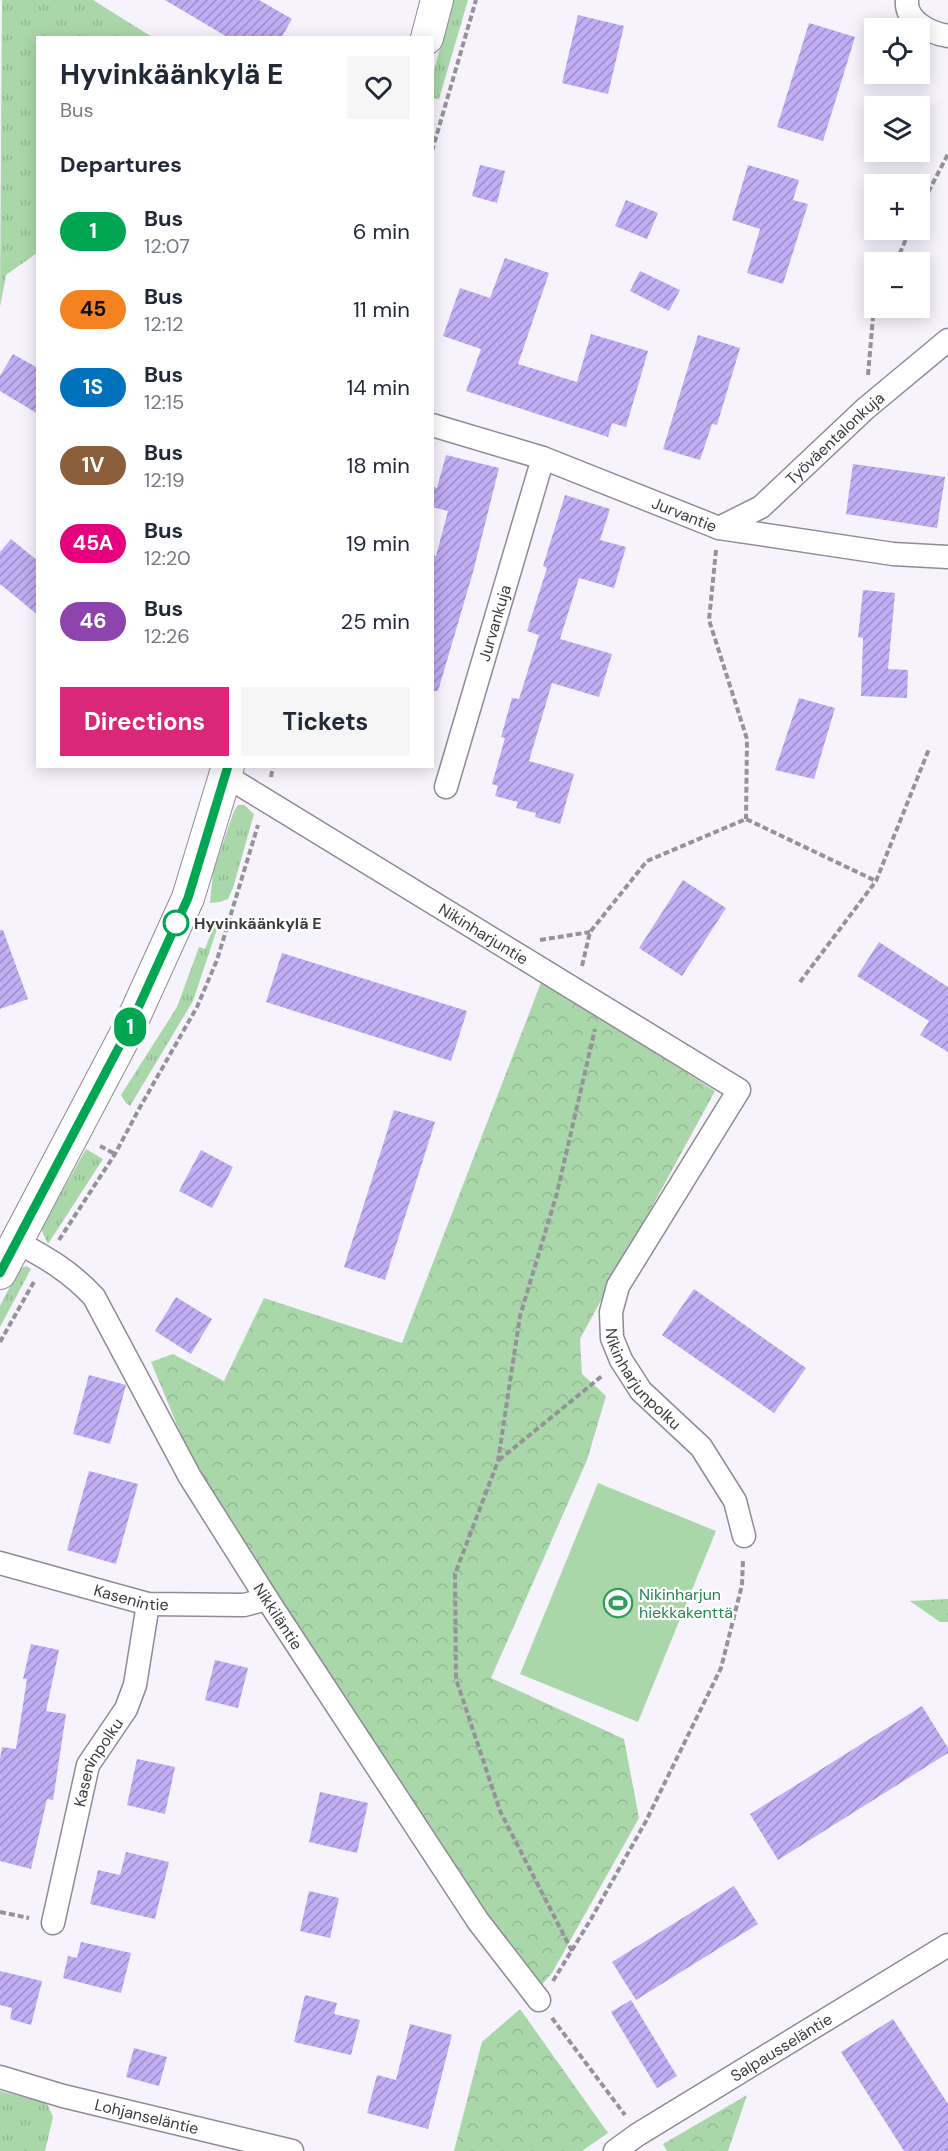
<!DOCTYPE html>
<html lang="en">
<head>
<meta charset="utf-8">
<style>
	body { margin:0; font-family:"DM Sans",sans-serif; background:#f6f6f7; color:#1f2937; height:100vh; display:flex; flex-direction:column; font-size:22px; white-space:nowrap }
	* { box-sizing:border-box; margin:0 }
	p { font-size:20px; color:#747a83 }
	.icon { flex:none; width:33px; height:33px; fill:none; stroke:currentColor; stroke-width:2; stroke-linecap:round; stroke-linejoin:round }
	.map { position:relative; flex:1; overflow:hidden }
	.drawer { position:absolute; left:36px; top:36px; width:398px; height:732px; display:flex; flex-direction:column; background:#fff; border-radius:0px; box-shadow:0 3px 15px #0003 }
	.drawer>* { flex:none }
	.badge { padding:0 12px; border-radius:20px; font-size:21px; line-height:39px }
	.buttons { position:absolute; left:864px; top:18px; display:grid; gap:12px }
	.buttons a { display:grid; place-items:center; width:66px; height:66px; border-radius:0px; background:#fff; box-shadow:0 3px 15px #0003; font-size:30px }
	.map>.badge { position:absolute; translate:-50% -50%; box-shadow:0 0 0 3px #fff }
	h2 { padding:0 24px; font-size:22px; line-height:54px }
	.round { display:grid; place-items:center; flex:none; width:63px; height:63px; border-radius:0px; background:#f6f6f7 }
	.overview { display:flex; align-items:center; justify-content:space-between; height:102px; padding:0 24px }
	h1 { font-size:28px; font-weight:700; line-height:45px }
	.cta { display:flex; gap:12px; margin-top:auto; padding:12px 24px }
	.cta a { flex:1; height:69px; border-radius:0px; background:#db2777; color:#fff; font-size:24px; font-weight:700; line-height:69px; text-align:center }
	.cta a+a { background:#f6f6f7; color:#1f2937 }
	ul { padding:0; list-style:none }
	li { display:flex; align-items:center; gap:18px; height:78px; padding:0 24px }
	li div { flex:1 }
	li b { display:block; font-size:22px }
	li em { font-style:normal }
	li .badge { min-width:66px; font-weight:700; text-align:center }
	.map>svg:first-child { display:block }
	.grass { fill:url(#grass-tufts) }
	.forest { fill:url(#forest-crowns) }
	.pitch { fill:#aad7a9 }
	.building { fill:url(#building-hatch) }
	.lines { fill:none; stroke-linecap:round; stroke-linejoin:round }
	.minor-casing { stroke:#8e8b95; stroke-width:25 }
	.secondary-casing { stroke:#8e8b95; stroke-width:34 }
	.path { stroke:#959399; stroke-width:4; stroke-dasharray:6 3; stroke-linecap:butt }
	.minor { stroke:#fff; stroke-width:22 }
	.secondary { stroke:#fff; stroke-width:32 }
	.line-casing { stroke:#fff; stroke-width:14 }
	.line { stroke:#00a651; stroke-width:9 }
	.stop-dot { fill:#fff; stroke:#00a651; stroke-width:3 }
	.labels { text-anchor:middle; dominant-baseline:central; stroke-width:4.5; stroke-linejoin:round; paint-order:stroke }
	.street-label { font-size:16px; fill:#3c3b3f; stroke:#fff }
	.stop-label { font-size:16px; font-weight:bold; fill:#3c3b3f; stroke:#fff; text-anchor:start }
	.leisure-label { font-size:16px; fill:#27864d; stroke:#fff; text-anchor:start }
</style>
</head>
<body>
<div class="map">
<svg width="948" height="2151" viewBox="0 0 948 2151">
	<defs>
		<pattern id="grass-tufts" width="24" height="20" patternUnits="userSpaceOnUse" patternTransform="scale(1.5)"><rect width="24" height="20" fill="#aad7a9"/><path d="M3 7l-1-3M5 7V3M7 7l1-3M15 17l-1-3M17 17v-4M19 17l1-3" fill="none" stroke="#93b992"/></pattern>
		<pattern id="forest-crowns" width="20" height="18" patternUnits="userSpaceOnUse" patternTransform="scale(1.5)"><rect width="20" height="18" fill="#aad7a9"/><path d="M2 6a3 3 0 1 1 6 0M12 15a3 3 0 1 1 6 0" fill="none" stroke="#93b992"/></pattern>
		<pattern id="building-hatch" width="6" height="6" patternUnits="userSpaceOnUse" patternTransform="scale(1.5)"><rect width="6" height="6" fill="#c0adf3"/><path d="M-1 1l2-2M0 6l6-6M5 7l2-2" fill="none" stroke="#9d8ec6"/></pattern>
	</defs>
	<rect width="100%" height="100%" fill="#f6f3fd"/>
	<!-- grass -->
	<path class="grass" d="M2,0h91l59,37 -114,1 -1,215 -31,22 -6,32z
		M453,0h15l-29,99 -7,-1v-20z
		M238,805h6l10,9 -21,74 -5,11 -8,3 -10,1 3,-31 21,-61z
		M213,921h4l2,2 -26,78 -63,105 -4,-3 -5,-8 56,-88 22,-60 6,2 6,-16 -7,-3z
		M86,1149l17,10 -55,85 -7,-15z
		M26,1266l5,3 -31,58v-21l19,-37z
		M0,2091l47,12 6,14 -8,34h-45z"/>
	<!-- forest -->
	<path class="forest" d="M542,980l173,111 -135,248 2,35 24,22 -19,64 -96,218 133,61 15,79 -87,155 -13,15 -55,-72 -287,-443 -46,-111 22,-8 51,27 40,-83 138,45z
		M948,1599v23h-8l-30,-21z
		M520,2009l88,124 -26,18h-128l28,-109z
		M747,2095l-19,56h-61l-4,-7z"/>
	<!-- pitch -->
	<path class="pitch" d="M598,1483l118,48 -78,191 -118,-48z"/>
	<!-- building -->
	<path class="building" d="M165,0h94l33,19 -11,19h-52z
		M578,15l46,11 -16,68 -46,-11z
		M809,23l46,14 -32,104 -46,-14z
		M480,165l25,6 -8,32 -25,-7z
		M748,165l51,15 -6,20 15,4 -25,80 -36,-11 13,-44 -28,-9z
		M626,200l32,13 -11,26 -32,-13z
		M505,258l44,15 -31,91 59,18 14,-48 57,17 -22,76 -14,-4 -4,14 -142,-46 15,-42 -38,-13 17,-48 30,10z
		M640,271l40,19 -11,21 -39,-20z
		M698,335l42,13 -23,77 -5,-1 -12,36 -37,-11z
		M13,354l25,14v46l-38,-23v-15z
		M446,455l53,13 -26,104 -35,119h-6v-136l4,1 12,-45 -16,-4v-21l5,2z
		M853,464l92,13 -8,51 -91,-14z
		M565,495l45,14 -10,31 26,7 -12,41 -35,-10 -19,61 52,15 -13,43 -47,-14 -23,78 45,13 -14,50 -25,-7 1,-4 -20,-5 2,-6 -23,-6 3,-10 -6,-2 13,-46 -4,-1 11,-39 7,1 20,-64 -12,-4 20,-63 -4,-2z
		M11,539l27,22v54l-38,-31v-32z
		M863,590l32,3 -7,76 20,1 -1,28 -46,-2 2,-58 -5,-1z
		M799,698l36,10 -21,71 -39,-9z
		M683,880l43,28 -44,68 -43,-28z
		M0,930h3l25,69 -28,10z
		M879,942l69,45v65l-28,-17 9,-14 -72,-45z
		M282,953l185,58 -16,50 -185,-59z
		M394,1110l41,12 -50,158 -41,-13z
		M201,1150l32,17 -21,41 -33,-17z
		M694,1289l112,79 -32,45 -112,-78z
		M176,1297l36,22 -21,35 -36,-23z
		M89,1375l37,10 -16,59 -37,-10z
		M89,1471l49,13 -22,80 -49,-14z
		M31,1644l28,6 -13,61 20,3 -13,86 -6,-1 -16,70 -31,-8v-102l2,-12 14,2 11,-70h-4z
		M215,1660l33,8 -10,40 -33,-8z
		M922,1706l26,42v5l-170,107 -28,-46z
		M137,1759l38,8 -10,47 -38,-9z
		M320,1792l48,11 -11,50 -48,-11z
		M126,1852l43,10 -14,57 -65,-15 8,-34 22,5z
		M734,1886l24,38 -122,76 -24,-38z
		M309,1891l30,7 -9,40 -30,-7z
		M81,1942l50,11 -10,40 -58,-15 5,-22 9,2z
		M0,1971l42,10 -11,44 -21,-6 2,-11 -12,-3z
		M305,1995l32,8 -3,11 26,6 -9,35 -57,-13z
		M631,2000l46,76 -20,12 -46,-76z
		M893,2019l55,85v47h-44l-63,-99z
		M410,2024l42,11 -24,94 -61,-16 10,-38 19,5z
		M134,2048l33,9 -8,29 -33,-9z"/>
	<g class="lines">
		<!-- minor casing -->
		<g class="minor-casing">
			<g id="minor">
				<path d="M907,0c-2,21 23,33 41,36"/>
				<path id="s1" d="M432,425l111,33 176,70 174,26 55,3"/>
				<path id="s2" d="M719,528l42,-21 104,-98 83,-69"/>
				<path id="s3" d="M226,776l513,314 -121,196 -7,26 1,26 9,22 20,31 60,56 34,54 9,35"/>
				<path id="s4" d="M446,787l97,-329"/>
				<path id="s5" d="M17,1242c30,16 54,30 77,55l96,180 77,122 211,322 61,79"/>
				<path id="s6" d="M0,1563l148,41 96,1 23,-6"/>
				<path id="s7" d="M53,1923l35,-158 38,-56 9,-24 13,-81"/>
				<path id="s8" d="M0,2077l63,19 229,55"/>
				<path id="s9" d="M615,2151l22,-16 311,-190"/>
			</g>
		</g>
		<!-- secondary casing -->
		<g class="secondary-casing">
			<path id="secondary" d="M427,38l10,-38
				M0,1273l129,-245 59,-130 40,-132"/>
		</g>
		<!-- path -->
		<path class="path" d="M432,151l44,-151
			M920,208l28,-54
			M896,262l14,-32
			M868,375l5,-58 4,-9
			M716,550l-7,70 38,119 -1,80
			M271,777l2,-11
			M540,940l50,-8
			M582,966l8,-34 57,-71 99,-42 130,62
			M800,982l76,-101 53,-132
			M100,1146l15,8
			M59,1240l56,-86 24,-45 58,-102 20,-47 41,-135
			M0,1342l35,-62
			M499,1460l103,-84
			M0,1912l29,6
			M572,1951l-72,-140 -44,-132 -1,-105 43,-113 22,-145 37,-123 38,-164
			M553,1981l38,-62 55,-98 75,-153 21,-83 1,-25
			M552,2018l73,97"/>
		<!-- minor -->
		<use href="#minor" class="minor"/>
		<!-- secondary -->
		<use href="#secondary" class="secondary"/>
	</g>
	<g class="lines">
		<!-- line casing -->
		<g class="line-casing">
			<path id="line" d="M0,1273l129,-245 59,-130 40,-132"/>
		</g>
		<!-- line -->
		<use href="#line" class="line"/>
	</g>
	<!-- icons -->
	<defs>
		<g id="stadium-ring" transform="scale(1.5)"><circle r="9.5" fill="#fff" stroke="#2e9e5b" stroke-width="1.5"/><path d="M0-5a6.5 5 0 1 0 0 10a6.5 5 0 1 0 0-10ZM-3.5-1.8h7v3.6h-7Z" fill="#2e9e5b"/></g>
	</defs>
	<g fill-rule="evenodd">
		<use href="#stadium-ring" x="618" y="1603"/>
	</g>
	<!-- markers -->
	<circle class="stop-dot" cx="176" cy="923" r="12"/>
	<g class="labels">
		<!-- street labels -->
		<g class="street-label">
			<text stroke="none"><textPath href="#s2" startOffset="148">Työväentalonkuja</textPath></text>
			<text stroke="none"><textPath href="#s1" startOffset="268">Jurvantie</textPath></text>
			<text stroke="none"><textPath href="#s4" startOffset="171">Jurvankuja</textPath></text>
			<text stroke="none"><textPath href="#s3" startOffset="302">Nikinharjuntie</textPath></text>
			<text stroke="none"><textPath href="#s3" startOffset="936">Nikinharjunpolku</textPath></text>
			<text stroke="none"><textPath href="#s6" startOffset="136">Kasenintie</textPath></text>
			<text stroke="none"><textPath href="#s5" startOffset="464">Nikkiläntie</textPath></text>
			<text stroke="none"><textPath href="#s7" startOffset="168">Kaseninpolku</textPath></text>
			<text stroke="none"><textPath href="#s9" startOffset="196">Salpausseläntie</textPath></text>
			<text stroke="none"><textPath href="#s8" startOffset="152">Lohjanseläntie</textPath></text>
		</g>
		<!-- stop labels -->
		<g class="stop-label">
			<text x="194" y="923">Hyvinkäänkylä E</text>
		</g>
		<!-- leisure labels -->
		<g class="leisure-label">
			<text x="639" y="1594">Nikinharjun<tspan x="639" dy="18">hiekkakenttä</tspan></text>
		</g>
	</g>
</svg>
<div class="buttons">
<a><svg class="icon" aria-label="locate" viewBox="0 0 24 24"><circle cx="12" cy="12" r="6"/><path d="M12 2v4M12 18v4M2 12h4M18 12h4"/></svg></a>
<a><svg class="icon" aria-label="layers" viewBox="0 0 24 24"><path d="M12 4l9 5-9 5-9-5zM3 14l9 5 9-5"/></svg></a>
<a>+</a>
<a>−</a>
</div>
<b class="badge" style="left:130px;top:1027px;background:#00a651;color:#fff">1</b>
<section class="drawer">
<div class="overview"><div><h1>Hyvinkäänkylä E</h1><p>Bus</p></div><a class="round"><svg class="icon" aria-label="heart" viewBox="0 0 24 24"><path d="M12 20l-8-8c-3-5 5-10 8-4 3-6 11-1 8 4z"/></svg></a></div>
<h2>Departures</h2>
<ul>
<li><span class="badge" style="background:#00a651;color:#fff">1</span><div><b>Bus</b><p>12:07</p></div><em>6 min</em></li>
<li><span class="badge" style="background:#f58220;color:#111">45</span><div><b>Bus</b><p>12:12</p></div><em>11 min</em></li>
<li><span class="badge" style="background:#0072bc;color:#fff">1S</span><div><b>Bus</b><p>12:15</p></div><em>14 min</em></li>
<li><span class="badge" style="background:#8b5e3c;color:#fff">1V</span><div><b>Bus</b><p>12:19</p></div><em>18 min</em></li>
<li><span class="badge" style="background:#e6007e;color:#fff">45A</span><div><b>Bus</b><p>12:20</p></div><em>19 min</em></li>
<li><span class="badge" style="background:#8e44ad;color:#fff">46</span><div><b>Bus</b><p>12:26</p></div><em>25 min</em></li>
</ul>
<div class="cta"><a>Directions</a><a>Tickets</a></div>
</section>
</div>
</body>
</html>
